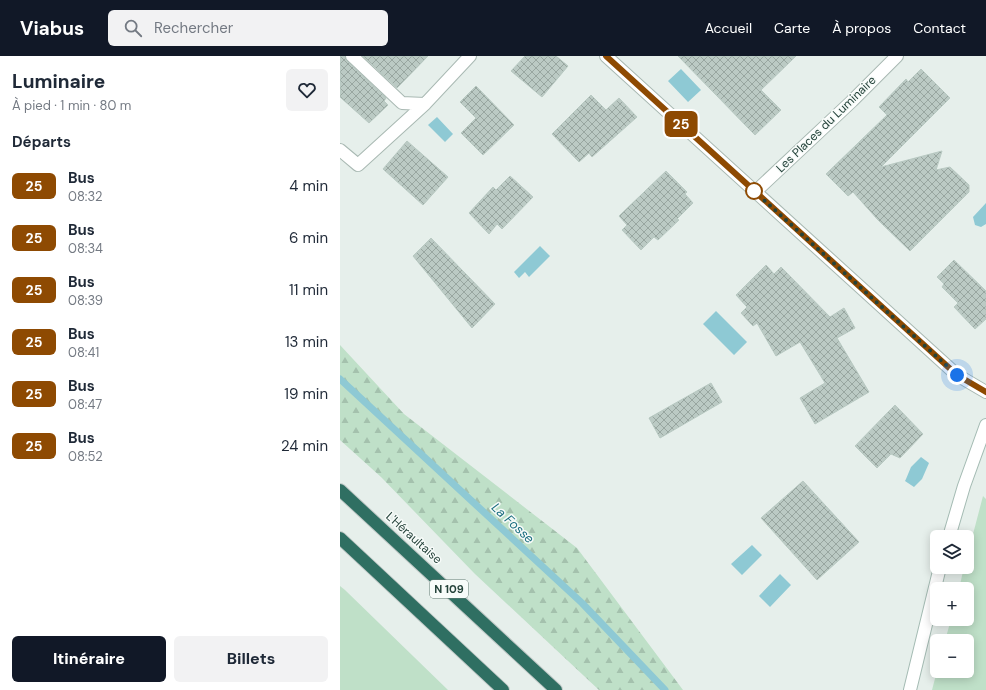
<!DOCTYPE html>
<html lang="fr">
<head>
<meta charset="utf-8">
<style>
	body { margin:0; font-family:"DM Sans",sans-serif; background:#f2f2f3; color:#1f2937; height:100vh; display:flex; flex-direction:column; font-size:15px; white-space:nowrap }
	* { box-sizing:border-box; margin:0 }
	p { font-size:13px; color:#747a83 }
	.icon { flex:none; width:22px; height:22px; fill:none; stroke:currentColor; stroke-width:2; stroke-linecap:round; stroke-linejoin:round }
	.map { position:relative; flex:1; overflow:hidden }
	.sheet { display:flex; flex-direction:column; background:#fff; width:340px }
	.sheet>* { flex:none }
	.badge { padding:0 8px; border-radius:6px; font-size:14px; line-height:26px }
	.controls { position:absolute; left:590px; top:474px; display:grid; gap:8px }
	.controls a { display:grid; place-items:center; width:44px; height:44px; border-radius:6px; background:#fff; box-shadow:0 2px 10px #0003; font-size:20px }
	.you { position:absolute; width:20px; height:20px; margin:-10px; border:3px solid #fff; border-radius:50%; background:#1a73e8; box-shadow:0 0 0 6px #1a73e833 }
	.map>.badge { position:absolute; translate:-50% -50%; box-shadow:0 0 0 2px #fff }
	h2 { padding:0 12px; font-size:15px; line-height:36px }
	.round { display:grid; place-items:center; flex:none; width:42px; height:42px; border-radius:6px; background:#f2f2f3 }
	.headline { display:flex; align-items:center; justify-content:space-between; height:68px; padding:0 12px }
	h1 { font-size:19px; font-weight:800; line-height:30px }
	.button { display:flex; gap:8px; margin-top:auto; padding:8px 12px }
	.button a { flex:1; height:46px; border-radius:6px; background:#111827; color:#fff; font-size:16px; font-weight:800; line-height:46px; text-align:center }
	.button a+a { background:#f2f2f3; color:#1f2937 }
	ul { padding:0; list-style:none }
	li { display:flex; align-items:center; gap:12px; height:52px; padding:0 12px }
	li div { flex:1 }
	li b { display:block; font-size:15px }
	li em { font-style:normal }
	li .badge { min-width:44px; font-weight:700; text-align:center }
	header { display:flex; align-items:center; gap:24px; box-sizing:border-box; height:56px; padding:0 20px; background:#111827; color:#fff }
	header strong { font-size:19px }
	nav { display:flex; gap:22px; margin-inline-start:auto; font-size:14px }
	.search { width:280px; height:36px; background:#f2f2f3; display:flex; align-items:center; gap:10px; box-sizing:border-box; padding:0 14px; border-radius:6px; color:#747a83; font-size:15px }
	main { display:flex; flex:1; min-height:0 }
	.map>svg:first-child { display:block }
	.grass { fill:#bfe0c8 }
	.forest { fill:url(#forest-firs) }
	.water { fill:#8ec9d4 }
	.lines { fill:none; stroke-linecap:round; stroke-linejoin:round }
	.stream { stroke:#8ec9d4; stroke-width:7 }
	.building { fill:url(#building-cross-hatch); stroke:#b8c9c2 }
	.lane-casing { stroke:#a8b8b2; stroke-width:14 }
	.street-casing { stroke:#a8b8b2; stroke-width:14 }
	.secondary-casing { stroke:#a4bbb3; stroke-width:14 }
	.highway-casing { stroke:#c2cac8; stroke-width:14 }
	.lane { stroke:#fff; stroke-width:12 }
	.street { stroke:#fff; stroke-width:12 }
	.secondary { stroke:#fff; stroke-width:12 }
	.highway { stroke:#2f6f62; stroke-width:12 }
	.line-casing { stroke:#fff; stroke-width:9 }
	.line { stroke:#8e4a02; stroke-width:6 }
	.walk { stroke:#24423a; stroke-width:4; stroke-dasharray:0 7.2 }
	.stop-dot { fill:#fff; stroke:#8e4a02; stroke-width:2 }
	.labels { text-anchor:middle; dominant-baseline:central; stroke-width:3; stroke-linejoin:round; paint-order:stroke }
	.shield { fill:#f7fbf9; stroke:#637a73; stroke-width:1 }
	.shield-label { font-size:11px; font-weight:bold; fill:#24423a }
	.street-label { font-size:12px; fill:#24423a; stroke:#f7fbf9 }
	.water-label { font-size:13px; font-style:italic; fill:#1c6f80; stroke:#f7fbf9 }
</style>
</head>
<body>
<header>
<strong>Viabus</strong>
<div class="search"><svg class="icon" aria-label="search" viewBox="0 0 24 24"><circle cx="10" cy="10" r="6"/><path d="M15 15l6 6"/></svg>Rechercher</div>
<nav><a>Accueil</a><a>Carte</a><a>À propos</a><a>Contact</a></nav>
</header>
<main>
<section class="sheet">
<div class="headline"><div><h1>Luminaire</h1><p>À pied · 1 min · 80 m</p></div><a class="round"><svg class="icon" aria-label="heart" viewBox="0 0 24 24"><path d="M12 20l-8-8c-3-5 5-10 8-4 3-6 11-1 8 4z"/></svg></a></div>
<h2>Départs</h2>
<ul>
<li><span class="badge" style="background:#8e4a02;color:#fff">25</span><div><b>Bus</b><p>08:32</p></div><em>4 min</em></li>
<li><span class="badge" style="background:#8e4a02;color:#fff">25</span><div><b>Bus</b><p>08:34</p></div><em>6 min</em></li>
<li><span class="badge" style="background:#8e4a02;color:#fff">25</span><div><b>Bus</b><p>08:39</p></div><em>11 min</em></li>
<li><span class="badge" style="background:#8e4a02;color:#fff">25</span><div><b>Bus</b><p>08:41</p></div><em>13 min</em></li>
<li><span class="badge" style="background:#8e4a02;color:#fff">25</span><div><b>Bus</b><p>08:47</p></div><em>19 min</em></li>
<li><span class="badge" style="background:#8e4a02;color:#fff">25</span><div><b>Bus</b><p>08:52</p></div><em>24 min</em></li>
</ul>
<div class="button"><a>Itinéraire</a><a>Billets</a></div>
</section>
<div class="map">
<svg width="646" height="634" viewBox="0 0 646 634">
	<defs>
		<pattern id="forest-firs" width="22" height="20" patternUnits="userSpaceOnUse"><rect width="22" height="20" fill="#bfe0c8"/><path d="M5 1l3.5 6h-7zM16 11l3.5 6h-7z" fill="#a4c1ad"/></pattern>
		<pattern id="building-cross-hatch" width="8" height="8" patternUnits="userSpaceOnUse"><rect width="8" height="8" fill="#bbcac4"/><path d="M0 0l8 8M0 8l8-8" fill="none" stroke="#98a6a0"/></pattern>
	</defs>
	<rect width="100%" height="100%" fill="#e6efeb"/>
	<!-- grass -->
	<path class="grass" d="M643,440l3,3v191h-54l5,-19h30v-30h-22l6,-22h16v-30h-8l5,-22h3v-10z
		M0,530l5,4 103,100h-108z"/>
	<!-- forest -->
	<path class="forest" d="M0,289l64,69 173,134 106,142h-84l-124,-116 -94,-97 -41,-37z"/>
	<!-- water -->
	<path class="water" d="M341,13l20,21 -13,12 -20,-21z
		M97,61l16,17 -8,8 -17,-17z
		M646,147v21l-5,3 -6,-2 -2,-8z
		M200,190l10,10 -21,21 -4,-5 -6,6 -5,-6z
		M376,255l31,31 -13,13 -31,-31z
		M581,401l8,6 -7,16 -8,8 -9,-6 1,-2 5,-12z
		M412,489l10,10 -20,20 -11,-11z
		M440,518l11,11 -21,22 -11,-11z"/>
	<g class="lines">
		<!-- stream -->
		<path class="stream" d="M0,323l242,224 83,87"/>
	</g>
	<!-- building -->
	<path class="building" d="M0,0h5l2,5 39,37 -2,3 4,4 -19,18 -29,-26z
		M23,0h65l-31,32z
		M185,0h31l12,10 -26,31 -31,-26z
		M338,0h118l-35,34 20,20 -26,25z
		M581,13l29,29 -69,69 61,-16 -6,19 14,-3 19,18v7l-59,59 -32,-31 -25,-28 -5,4 -22,-22 61,-59 -8,-8 27,-28 2,3z
		M136,30l38,39 -31,30 -22,-22 15,-15 -16,-16z
		M251,39l15,15 13,-12 18,19 -45,40 -3,-4 -10,9 -27,-28z
		M67,85l41,36 -25,28 -40,-36z
		M326,115l21,21 -2,2 8,9 -16,16 2,1 -21,20 -4,-3 -13,13 -19,-20 5,-5 -8,-9z
		M170,120l23,21 -31,32 -5,-5 -8,10 -20,-21 24,-26 3,3z
		M91,182l64,66 -23,24 -59,-72z
		M614,204l32,31v28l-11,10 -21,-22 4,-4 -16,-16 2,-3 -7,-7z
		M426,209l8,9 7,-7 49,50 14,-9 11,20 -18,10 32,54 -54,32 -15,-26 25,-15 -25,-41 -24,14 -19,-33 -4,3 -12,-13 6,-6 -11,-12z
		M371,327l11,19 -62,36 -11,-20z
		M555,349l28,29 -23,24 -9,-4 -14,14 -22,-22z
		M463,425l56,61 -42,38 -56,-62z"/>
	<g class="lines">
		<!-- lane casing -->
		<g class="lane-casing">
			<path id="lane" d="M12,0l50,47 23,1 45,-48
				M0,94l18,15 67,-61"/>
		</g>
		<!-- street casing -->
		<g class="street-casing">
			<path id="street" d="M266,0l351,319 29,17
				M415,136l97,-91 45,-45"/>
		</g>
		<!-- secondary casing -->
		<g class="secondary-casing">
			<path id="secondary" d="M609,481l15,-51 22,-61
				M570,634l30,-123"/>
		</g>
		<!-- highway casing -->
		<g class="highway-casing">
			<path id="highway" d="M0,434l216,200
				M0,482l163,152"/>
		</g>
		<!-- lane -->
		<use href="#lane" class="lane"/>
		<!-- street -->
		<use href="#street" class="street"/>
		<!-- secondary -->
		<use href="#secondary" class="secondary"/>
		<!-- highway -->
		<use href="#highway" class="highway"/>
	</g>
	<g class="lines">
		<!-- line casing -->
		<g class="line-casing">
			<path id="line" d="M266,0l351,319 29,17"/>
		</g>
		<!-- line -->
		<use href="#line" class="line"/>
		<!-- walk -->
		<path class="walk" d="M414,135l203,184"/>
	</g>
	<!-- markers -->
	<circle class="stop-dot" cx="414" cy="135" r="8"/>
	<g class="labels">
		<!-- shield labels -->
		<rect class="shield" x="90" y="524" width="38" height="18" rx="3"/>
		<g class="shield-label">
			<text x="109" y="533">N 109</text>
		</g>
		<!-- street labels -->
		<g class="street-label">
			<text transform="translate(486 68) rotate(-44)">Les Places du Luminaire</text>
			<text transform="translate(74 482) rotate(42)">L'Héraultaise</text>
		</g>
		<!-- water labels -->
		<g class="water-label">
			<text transform="translate(173 467) rotate(43)">La Fosse</text>
		</g>
	</g>
</svg>
<div class="controls">
<a><svg class="icon" aria-label="layers" viewBox="0 0 24 24"><path d="M12 4l9 5-9 5-9-5zM3 14l9 5 9-5"/></svg></a>
<a>+</a>
<a>−</a>
</div>
<div class="you" style="left:617px;top:319px"></div>
<b class="badge" style="left:341px;top:68px;background:#8e4a02;color:#fff">25</b>
</div>
</main>
</body>
</html>
